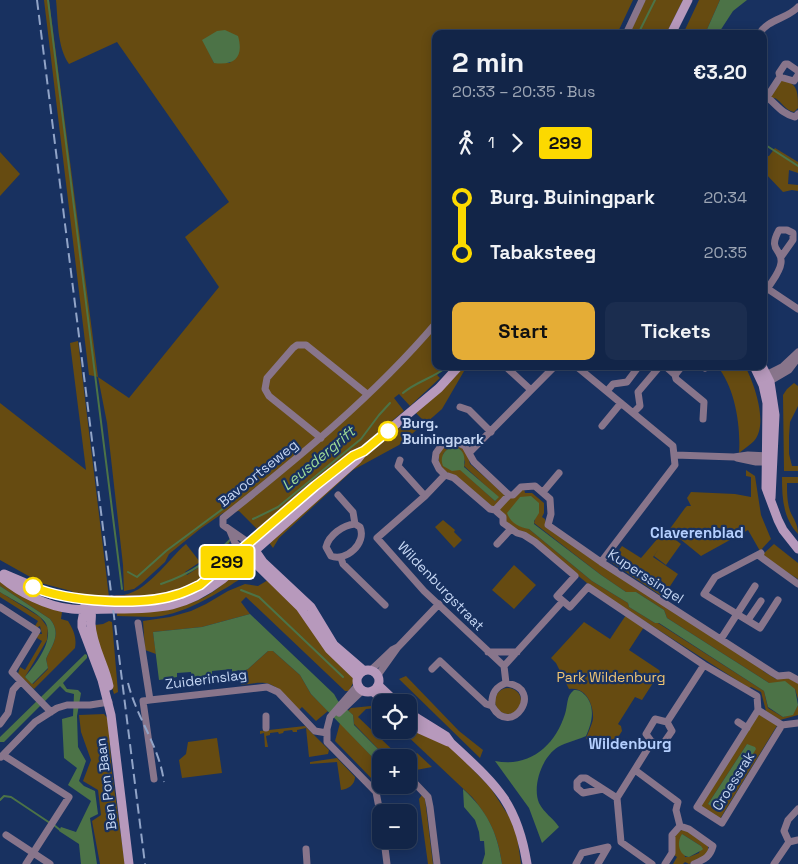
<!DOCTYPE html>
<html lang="en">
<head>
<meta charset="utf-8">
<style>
	body { margin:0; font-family:"Space Grotesk",sans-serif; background:#1b2d4f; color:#f1f3f6; height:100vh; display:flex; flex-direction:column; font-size:19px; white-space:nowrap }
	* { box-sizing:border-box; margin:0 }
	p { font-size:16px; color:#9ca5b4 }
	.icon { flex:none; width:28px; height:28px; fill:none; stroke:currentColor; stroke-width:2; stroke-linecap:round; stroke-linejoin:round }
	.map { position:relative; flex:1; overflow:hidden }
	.panel { position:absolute; left:432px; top:30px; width:335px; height:340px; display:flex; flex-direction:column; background:#122548; border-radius:10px; box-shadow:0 2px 12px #0003,0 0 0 1px #314260 }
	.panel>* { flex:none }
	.badge { padding:0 10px; border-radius:4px; font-size:18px; line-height:32px }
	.buttons { position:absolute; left:372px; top:694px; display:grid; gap:10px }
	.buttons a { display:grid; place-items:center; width:45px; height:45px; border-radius:10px; background:#122548; box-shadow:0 2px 12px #0003,0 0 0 1px #314260; font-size:25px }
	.map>.badge { position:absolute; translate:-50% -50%; box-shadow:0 0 0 2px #fff }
	.legs { display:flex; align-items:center; gap:8px; height:55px; padding:0 20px; font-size:16px }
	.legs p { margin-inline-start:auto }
	.head { display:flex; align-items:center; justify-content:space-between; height:85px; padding:0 20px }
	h1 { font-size:28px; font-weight:800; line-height:38px }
	.primary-button { display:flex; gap:10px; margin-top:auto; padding:10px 20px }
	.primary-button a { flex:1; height:58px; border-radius:10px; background:#e5ad36; color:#111; font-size:20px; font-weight:800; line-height:58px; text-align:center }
	.primary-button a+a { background:#1b2d4f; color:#f1f3f6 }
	ul { padding:0 20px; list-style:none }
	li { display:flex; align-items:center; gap:18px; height:55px; font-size:19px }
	li i { display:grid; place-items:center; width:8px; height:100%; margin:0 6px; background:currentColor }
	li i::after { content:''; width:12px; height:12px; margin:-6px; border:4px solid; border-radius:50%; background:#122548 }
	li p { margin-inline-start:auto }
	li:first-child i { background:linear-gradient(#0000 50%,currentColor 0) }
	li:last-child i { background:linear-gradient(currentColor 50%,#0000 0) }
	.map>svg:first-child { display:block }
	.green { fill:#664b11; fill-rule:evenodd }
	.water { fill:#4c7347 }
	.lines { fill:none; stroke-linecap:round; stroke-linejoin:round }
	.stream { stroke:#4c7347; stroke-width:2 }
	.street { stroke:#88758b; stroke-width:7 }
	.secondary { stroke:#b799bc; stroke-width:9 }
	.rail { stroke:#91a4c7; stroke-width:2; stroke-dasharray:10 5; stroke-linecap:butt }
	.line-1-casing { stroke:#fff; stroke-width:11 }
	.line-1 { stroke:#fcd900; stroke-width:8 }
	.stop-1-dot { fill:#fff; stroke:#fcd900; stroke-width:2.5 }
	.labels { text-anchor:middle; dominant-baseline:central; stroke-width:4.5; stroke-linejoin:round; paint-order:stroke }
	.stop-label { font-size:14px; font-weight:bold; fill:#c5d6f3; stroke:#183160; text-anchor:start }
	.street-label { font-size:14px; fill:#c5d6f3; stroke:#183160 }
	.park-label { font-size:14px; fill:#efc473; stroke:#183160 }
	.water-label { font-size:15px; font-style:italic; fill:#9eda96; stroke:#183160 }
	.neighbourhood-label { font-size:15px; font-weight:bold; fill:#b4cffe; stroke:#183160 }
</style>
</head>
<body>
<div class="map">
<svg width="798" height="864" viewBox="0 0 798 864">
	<rect width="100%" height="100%" fill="#183160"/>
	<!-- green -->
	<path class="green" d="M44,0h5l49,377 31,21 90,-111 -34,-50 44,-35 -112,-160 -48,22c-12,-17 -11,-44 -13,-64h577l-16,34h-181v332h11l-10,9 3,3 -30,28 -11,-12 -5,4 10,13 -145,120 -20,-20 -16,2 -23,16 -31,25 -4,8 -23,21 -8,6 -10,2 -1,-26 -16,-142 -9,-46 -9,-2zM238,36l-8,27h-16l-11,-23z
		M645,0h38l-17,34h-37z
		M699,0h21l-15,34h-22z
		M782,78c16,7 16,13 16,30l-4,4c-8,-1 -12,-10 -19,-14l-3,1 -2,-2z
		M775,148l23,14v11l-9,-3 -1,14 10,1v6l-6,-1 -9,2 -19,-20v-16h5z
		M0,152l20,22 -20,22z
		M78,341l31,256 -36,-1 1,-3 -3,-2 -30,-8 -41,-23v-157l86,67 -16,-127z
		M465,366h2l-25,43 -16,14 -10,-10z
		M717,366h28c9,17 24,58 9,75 -4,4 -10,8 -15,12 2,-27 -4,-66 -22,-87z
		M794,383l4,3v20l-8,16 -1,14v18l3,12h6v5h-14l-1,-76 4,-6z
		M411,418l9,9 -21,18 -46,25 -74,68 -6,10 -5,-7 91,-80z
		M454,444l9,4 5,8 2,8 35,31 -11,13 -38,-32 -10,-4 -7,-8v-11l4,-6zM456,447l5,3 4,12 -1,4 34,31 -3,4 -52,-47 6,-6z
		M746,470l9,6 6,39 10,24 -11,12 -12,-21 -47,26 -32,-26 16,-22 2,-2h4l-4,-8 4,-6 44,2 16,3v-20l-5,-1z
		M782,477h16v6h-11c0,10 0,18 3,28 4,9 8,13 8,23 -15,-16 -16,-36 -16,-57z
		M524,489l1,4h7l12,10v10l-2,4 3,2 1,7 217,143v2l13,8 10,-2 12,6v16l-3,-10 -26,-6 -102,-65 -3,-8 -28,-18h-10l-25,-17 -67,-52 5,-20 -10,26 63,52 36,22 1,4 26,16h3l106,68 4,17 15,9 10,-3 5,-9v10l-18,5 -14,-9 -5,-19 -10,-5 -2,1 -156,-100 -68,-56c-15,-2 -20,-11 -27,-23l10,-12z
		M443,520l12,10 -1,2 8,8 -8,8 -19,-21z
		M664,531l17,13 -15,21 -12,-9 5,-7 -6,8 25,17 -15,23 -52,-35 11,-16 19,12z
		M229,541c3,13 -3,18 -13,25 -10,8 -19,17 -31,23 -21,10 -47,7 -69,7l-1,-1c28,4 52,-35 71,-51l14,18 -15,10 2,3 21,-14 5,2v-5z
		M774,544l24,19v16l-37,-23z
		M514,565l22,20 -22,24 -22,-19z
		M250,567c-1,8 -12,13 -19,18 -24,14 -50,30 -79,32 -11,0 -23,-1 -35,-1v-5c30,-2 65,0 91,-16 15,-9 26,-23 42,-28z
		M268,580l33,31 51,63 2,7 -5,10h-4l-99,-94 -5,5 9,12 -48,13 -49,5 3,22 -11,-4 -2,-29 27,-4 21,-6 15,-7 22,-13 17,-7 13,2z
		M0,581c17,14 41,25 62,31l-1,7 7,2c5,8 9,16 7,27l-41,41 -16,-15 2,-7 5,3 17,-29 -5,-3 1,-4h4l-2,-8 -4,2 -1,-2 3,-5 -38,-24v-5l40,25 8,11 -1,12 -22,37 8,7 15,-15 -2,-10c6,-14 16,-25 4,-40l-50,-33z
		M626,615l18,12 -15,23 30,20 1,2 -18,28 -7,-3 -17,27 3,2 1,5 -11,17 -9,-7 -16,-2c2,-7 6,-14 7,-20 1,-15 -8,-33 -24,-30l-13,-26 -5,-5 33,-36 26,17z
		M109,621l3,1 6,70 -4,2 -17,-54 -2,-15 8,-1z
		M268,651h5l27,24 11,19 17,17 -12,10 -14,-14 -3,3c-9,-9 -20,-25 -34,-27 -7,-1 -16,1 -24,2v-13l7,-3z
		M406,676l53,55 24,19 -3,8 -81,-79z
		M495 701a13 13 0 1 1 26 0a13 13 0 1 1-26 0Z
		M381,705v6l-3,-3 -12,1 -8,8 42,40h-14l-32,-33 -1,-9 -5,-4 3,-3z
		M759,712l19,12 -58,95 -20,-14zM747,744l-13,40 -13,22 -13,-2z
		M104,714l4,5 4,54 13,91h-25l-8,-43 9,-6 -3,-25 -15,-9 8,-21 -10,-28 -2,-17z
		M340,723l40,42 1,-1v14l-7,3 -39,-40z
		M409,724l42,23 39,40 20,31 7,18 4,28h-19c-4,-28 -12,-45 -30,-67l-71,-67h8z
		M305,726l24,24 -1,4 -19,3 -3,-29 -9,2v2h-4l-1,-2 -8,1 -1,2 -4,1 -1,-2 -8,1v2l-4,1 2,11h-3l-1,-14 -4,1v-3z
		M217,738l5,35 -40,5 -3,-18 7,-6 2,-12z
		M417,753l15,14 -16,3v4l-4,1 -3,-4v-11z
		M337,758l18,19c0,8 -7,12 -14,13l-4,-28 -27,2v-2z
		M422,795l3,4 8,65h-5l-9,-65z
		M684,829l24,17v8l-19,10 -4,-2 -2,2h-10l4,-7 -3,-2c0,-13 -4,-20 10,-26zM682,834l19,12 -2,7 -10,4h-4z"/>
	<!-- water -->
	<path class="water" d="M720,0h27l-14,11 -15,23h-13z
		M225,30l13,6c6,21 -3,30 -24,27l-12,-23 15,-9z
		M456,447c9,4 9,11 8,20l35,30 -4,4 -35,-31 -8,1 -9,-5c-4,-9 2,-19 13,-19z
		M531,496l8,7v10l-5,8v3l67,51 25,17h10l28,18 3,8 102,65 16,-2 10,8 3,16 -5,10 -10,2 -15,-10 -4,-16 -105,-68h-4l-26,-16 -1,-4 -36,-22 -63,-52c-11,-2 -18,-6 -22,-16l13,-16z
		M0,586l50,33c12,15 2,26 -4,40l2,9 -16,16 -7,-7c10,-12 31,-38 20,-55 -6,-9 -34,-23 -45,-30z
		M250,614l84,80 4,7 15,14 1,10 32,32 -5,1 -1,7 -69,-71 -11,-19 -27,-24h-5l-20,18 -7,3 -2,-2 -7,2v-3l-20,2v3l-8,1v2l-12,1 -1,-6 -14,1v4l-18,3 -6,-48 49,-5z
		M85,654l2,1v3l-24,25 4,6 11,1 3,3 -4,23 1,31 8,14 -7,20 5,5 11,5 3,23 -8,4 7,46h-16l-2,-20 -20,-13 2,-4 15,5 15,-31 -23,-16 9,-17 -13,-10 -2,-39 11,-3 1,-22 -8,-2 -6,-6 -56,56h-4v-5z
		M574,690c5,0 7,1 11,5 11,12 7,28 1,41 -9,4 -19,6 -28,11 -16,10 -26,39 -19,56 5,10 14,15 20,24l-17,16 -13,-35 -34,-47c34,7 60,-15 70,-47 3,-9 1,-18 9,-24z
		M747,744l8,3 1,2 -38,61 -10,-6z
		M463,789c24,22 34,42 39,75h-20l3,-10 -1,-13h-4l-1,-9 -4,-12 -11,-13z
		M682,834l19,12 2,3 -1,1 -13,7c-10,-2 -13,-14 -7,-23z"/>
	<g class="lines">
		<!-- stream -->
		<path class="stream" d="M48,0l74,589
			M638,34l17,-34
			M764,144l34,22
			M403,393c14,-12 31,-15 45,-27
			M253,519l25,-12 83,-68 18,-24 11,-12
			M128,572l9,5 29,-26 62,-46
			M161,584c30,-10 47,-23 69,-44
			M241,590l18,7 84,80
			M0,800l4,-4 7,1 39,26
			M54,825l6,5"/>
		<!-- street -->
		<path class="street" d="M626,34l16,-34
			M759,34c9,-15 28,-15 39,-27
			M780,77l14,4 4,-6
			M764,95c11,7 17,19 31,22l3,-3
			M767,97l13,-20 -1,-4 6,-9h3l10,7
			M765,287l33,22
			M768,288c4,-7 12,-16 13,-25 2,-15 -14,-11 -2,-33h8l6,3v7l-12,17
			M505,366l26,24
			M576,366l97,80 2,19 -74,97
			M665,366l10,9 1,4 28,23 -1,17
			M703,366l2,2
			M675,375l7,-9
			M764,376l18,-9 16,-15
			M765,384l24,-14 9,-12
			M607,391l6,-7 14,-2 12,-16
			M460,407l9,3 22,22
			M633,413l7,-7 -2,-14 22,-26
			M602,426l19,-23
			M321,438l-52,-42 -4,-7 2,-11 26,-30 4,-3h9l61,49
			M469,453l86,-87
			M675,455l59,2 14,-2 23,1
			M737,458l19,4h15
			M400,460l-2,6 27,30
			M445,475l-20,21 -48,42 47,53 80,75 59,-65
			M543,492l16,-19
			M338,495l15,17 2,12 5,3c7,16 -14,35 -29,29l-5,-9c3,-12 17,-22 29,-23
			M495,510l14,-15
			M230,531l5,12 6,6
			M249,543l-26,-18v-7c75,-60 151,-122 213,-195
			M497,544l14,-15
			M761,553l-46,24 -11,17 56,34 18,-28
			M758,555l40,29
			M341,558l2,6 42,41
			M0,607l37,24 -25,41 39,40
			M748,620l13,-19
			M138,623l12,77 117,-13 11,5 37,39 12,2
			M721,639l34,-53
			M398,647l41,-43
			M488,652h29
			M504,666l2,17
			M432,669l8,-8 46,43 6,2c19,34 54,-18 14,-23 -11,4 -15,11 -14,23
			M371,670l21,-20 6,-3 -20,28
			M798,680l-9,-5 -11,1 -5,-3 -172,-111 -53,-37 3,-11 -1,-15 -15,-13 -14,1 -8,8h-4l-35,-33 -9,-16 -8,-4h-9l-7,4 -5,7 -1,8 4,8 6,6 9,3 36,31 5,1 8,7v6l14,10 7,2 11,7 40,34 -18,20 13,11 18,-20 116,78 53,31 1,14 24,15 16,-2
			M357,686l-27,31 -3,12v13l49,50
			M150,700l-7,1 11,78
			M758,710l-61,97 25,16 60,-98
			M339,713l23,-22
			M266,716v12
			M738,722l9,6
			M0,724l8,-11 5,-23 8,-9
			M652,742l-6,-8 9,-15 12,3
			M3,755l66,42 -43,67
			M1,757l34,-35 22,-14 10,-3h23l19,-3
			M635,770l43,32 -2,8 4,16
			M409,777l19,20 2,10 7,57
			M603,789l-20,4 -6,-5v-6l4,-4h5l31,20
			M381,818l-5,-26 7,-7
			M6,835l44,29
			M384,840l3,24
			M789,842l-5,-11 4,-11 10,-11
			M306,849l1,15
			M576,864l6,-11 26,-6 -10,17
			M652,864l-31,-22 -4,-44 35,-56 11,2 9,-13 -5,-9 37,-57
			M665,864l7,-11v-18l8,-9 9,3 24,17c-3,11 -8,13 -19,18
			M774,864l15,-22 9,-2"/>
		<!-- secondary -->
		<path class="secondary" d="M671,34l17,-34
			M754,366l9,19 4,18 -1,85 12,32 5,10 15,19
			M762,366l8,16 5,33 -4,83
			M252,546l11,16 48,45 23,38 29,25
			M245,553l55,54 29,42 28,27
			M4,574l47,20 36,6h67l25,-6 21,-9 115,-99 37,-29
			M0,576c18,16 48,31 72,33 14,1 29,0 43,0 46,0 70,-1 108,-30l134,-119 7,-9 75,-63 20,-22
			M85,605l-3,16v6l20,53 9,35 18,149
			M89,605c4,6 2,12 2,19 1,22 14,41 18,62
			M357 681a11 11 0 1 1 22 0a11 11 0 1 1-22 0Z
			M378,685l18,17
			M372,691l14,11
			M409,713l37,23 5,7c44,41 66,58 76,121
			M409,722l10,7 29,13"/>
		<!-- rail -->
		<path class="rail" d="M37,0l108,864
			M128,683c9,36 31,62 36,99"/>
	</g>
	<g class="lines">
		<!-- line-1 casing -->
		<g class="line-1-casing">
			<path id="line-1" d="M33,587c35,15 109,20 146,7 7,-2 14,-6 21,-9l115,-99 38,-30 11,-5 24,-20"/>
		</g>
		<!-- line-1 -->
		<use href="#line-1" class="line-1"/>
	</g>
	<!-- markers -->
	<g class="stop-1-dot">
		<circle cx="388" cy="431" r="9"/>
		<circle cx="33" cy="587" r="9"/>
	</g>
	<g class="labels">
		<!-- stop labels -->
		<g class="stop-label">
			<text x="402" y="423">Burg.<tspan x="402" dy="16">Buiningpark</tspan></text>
		</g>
		<!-- street labels -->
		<g class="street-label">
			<text transform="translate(258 473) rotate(-39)">Bavoortseweg</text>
			<text transform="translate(646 576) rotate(33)">Kuperssingel</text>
			<text transform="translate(441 586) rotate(46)">Wildenburgstraat</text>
			<text transform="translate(206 679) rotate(-7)">Zuiderinslag</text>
			<text transform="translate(733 781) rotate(-58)">Croessrak</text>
			<text transform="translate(106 784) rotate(-97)">Ben Pon Baan</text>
		</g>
		<!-- park labels -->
		<g class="park-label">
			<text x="611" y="677">Park Wildenburg</text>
		</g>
		<!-- water labels -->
		<g class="water-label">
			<text transform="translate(318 458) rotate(-40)">Leusdergrift</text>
		</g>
		<!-- neighbourhood labels -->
		<g class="neighbourhood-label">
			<text x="697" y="532">Claverenblad</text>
			<text x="630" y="743">Wildenburg</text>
		</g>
	</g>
</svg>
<div class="buttons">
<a><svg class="icon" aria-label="locate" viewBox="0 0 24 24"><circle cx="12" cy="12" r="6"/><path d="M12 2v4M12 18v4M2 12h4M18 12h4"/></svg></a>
<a>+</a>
<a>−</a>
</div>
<b class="badge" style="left:227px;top:562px;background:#fcd900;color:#111">299</b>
<section class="panel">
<div class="head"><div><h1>2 min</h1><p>20:33 – 20:35 · Bus</p></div><b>€3.20</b></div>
<div class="legs"><svg class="icon" aria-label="walk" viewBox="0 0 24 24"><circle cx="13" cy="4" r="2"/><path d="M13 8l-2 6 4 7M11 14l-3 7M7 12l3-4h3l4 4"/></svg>1<svg class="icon" aria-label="forward" viewBox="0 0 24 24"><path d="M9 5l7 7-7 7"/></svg><b class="badge" style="background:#fcd900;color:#111">299</b></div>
<ul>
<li><i style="color:#fcd900"></i><b>Burg. Buiningpark</b><p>20:34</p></li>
<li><i style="color:#fcd900"></i><b>Tabaksteeg</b><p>20:35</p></li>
</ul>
<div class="primary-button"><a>Start</a><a>Tickets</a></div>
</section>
</div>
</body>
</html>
